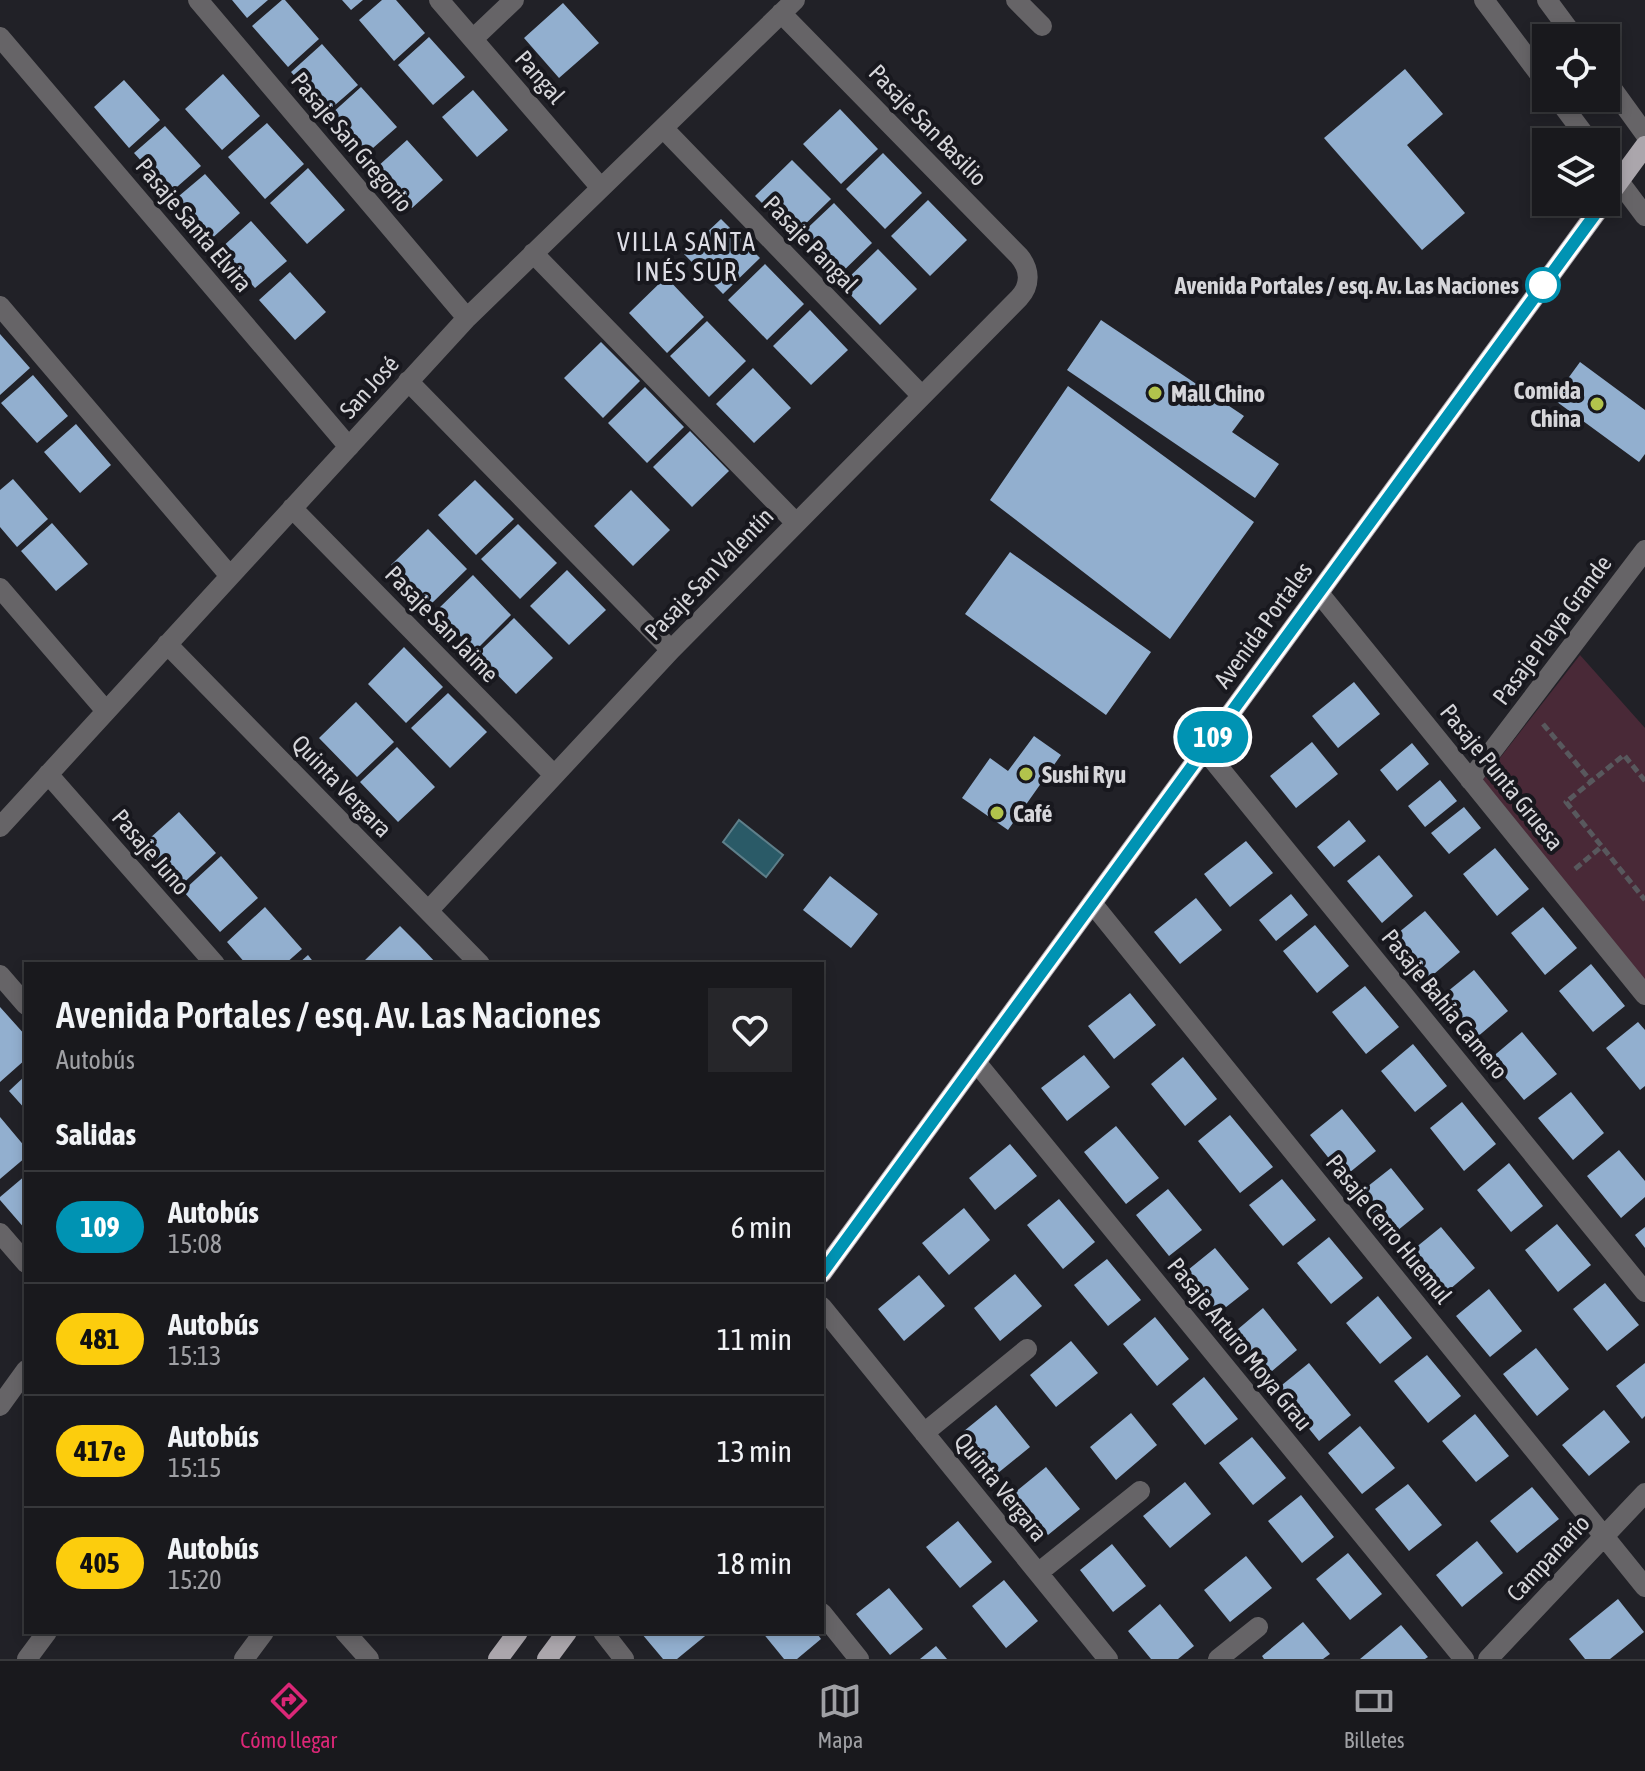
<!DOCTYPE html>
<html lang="es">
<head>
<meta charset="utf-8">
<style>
	body { margin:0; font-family:"Asap Condensed",sans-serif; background:#26262a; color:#f1f3f6; height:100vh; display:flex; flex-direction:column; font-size:30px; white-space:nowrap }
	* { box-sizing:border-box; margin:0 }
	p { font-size:26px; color:#9fa0a4 }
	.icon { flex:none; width:44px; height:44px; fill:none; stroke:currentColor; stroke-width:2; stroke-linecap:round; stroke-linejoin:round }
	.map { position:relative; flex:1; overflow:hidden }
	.panel { position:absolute; left:24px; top:962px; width:800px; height:672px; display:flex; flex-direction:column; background:#19191d; border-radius:0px; box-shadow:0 4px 12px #0003,0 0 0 2px #37383b }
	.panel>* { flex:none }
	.badge { padding:0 16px; border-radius:26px; font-size:28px; line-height:52px }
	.fabs { position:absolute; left:1532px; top:24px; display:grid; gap:16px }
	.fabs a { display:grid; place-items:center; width:88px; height:88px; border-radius:0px; background:#19191d; box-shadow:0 4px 12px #0003,0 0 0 2px #37383b; font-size:40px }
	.map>.badge { position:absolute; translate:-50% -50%; box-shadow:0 0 0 4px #fff }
	h2 { padding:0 32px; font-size:30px; line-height:72px }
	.round { display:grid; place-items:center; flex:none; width:84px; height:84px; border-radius:0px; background:#26262a }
	.overview { display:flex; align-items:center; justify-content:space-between; height:136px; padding:0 32px }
	h1 { font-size:38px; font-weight:600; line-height:60px }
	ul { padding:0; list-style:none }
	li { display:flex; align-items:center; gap:24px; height:112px; padding:0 32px; border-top:2px solid #37383b }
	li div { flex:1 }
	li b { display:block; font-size:30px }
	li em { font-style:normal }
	li .badge { min-width:88px; font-weight:700; text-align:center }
	.tabs { display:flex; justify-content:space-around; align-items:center; height:112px; border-top:2px solid #37383b; background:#19191d; font-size:22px; color:#9fa0a4 }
	.tabs a { display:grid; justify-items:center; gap:4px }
	.tabs .on { color:#db2777 }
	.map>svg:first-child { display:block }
	.green { fill:#492937 }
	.water { fill:#2a5a67; stroke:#5e7f8a; stroke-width:2 }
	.building { fill:#92afcf }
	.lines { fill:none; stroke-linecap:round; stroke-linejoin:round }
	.path { stroke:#58585d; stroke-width:5; stroke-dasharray:8 4; stroke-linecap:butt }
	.minor { stroke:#666467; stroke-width:20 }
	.major { stroke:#aba6ac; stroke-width:20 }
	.line-casing { stroke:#fff; stroke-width:18 }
	.line { stroke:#0093b3; stroke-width:12 }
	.stop-dot { fill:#fff; stroke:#0093b3; stroke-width:4 }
	.poi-dot { fill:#b2c34c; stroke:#18181e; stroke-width:3 }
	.labels { text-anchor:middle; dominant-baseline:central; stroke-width:8; stroke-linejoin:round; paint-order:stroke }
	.street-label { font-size:24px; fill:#d6d6da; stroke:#18181e }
	.stop-label { font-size:24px; font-weight:bold; fill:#d6d6da; stroke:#18181e; text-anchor:end }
	.poi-label { font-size:24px; font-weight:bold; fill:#d6d6da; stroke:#18181e; text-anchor:start }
	.neighbourhood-label { font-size:26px; letter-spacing:2px; fill:#dddde5; stroke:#18181e }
</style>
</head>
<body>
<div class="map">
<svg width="1645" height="1659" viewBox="0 0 1645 1659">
	<rect width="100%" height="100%" fill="#212127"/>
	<!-- green -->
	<path class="green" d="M1580,655l65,73v255l-163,-202z"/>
	<!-- water -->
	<path class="water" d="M739,820l44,35 -17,22 -43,-35z"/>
	<!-- building -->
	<path class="building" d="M232,0h36l-21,18z
		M282,0h3l34,39 -31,28 -36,-41z
		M342,0h21l-12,10z
		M382,0h14l29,33 -31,28 -35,-41z
		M563,3l36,40 -40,35 -35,-40z
		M429,37l36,40 -32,28 -35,-40z
		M322,44l36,41 -31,27 -36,-40z
		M1405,69l38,45 -36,31 58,68 -43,37 -98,-112z
		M223,74l37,42 -38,34 -37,-41z
		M124,80l36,40 -31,28 -35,-41z
		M361,87l36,40 -32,28 -35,-40z
		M473,90l35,40 -31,27 -35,-40z
		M840,109l38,40 -37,35 -38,-40z
		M267,123l37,41 -39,35 -37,-42z
		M165,126l36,40 -31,27 -36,-40z
		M407,140l36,40 -31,28 -36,-40z
		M883,153l39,40 -37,36 -39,-40z
		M792,160l39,39 -37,36 -39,-39z
		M308,168l37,42 -38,34 -37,-41z
		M205,174l35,39 -31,28 -36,-40z
		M928,200l39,40 -37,36 -39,-40z
		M834,203l38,40 -36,35 -39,-40z
		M721,219l39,39 -37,36 -39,-40z
		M251,221l36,40 -32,27 -35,-39z
		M878,249l39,40 -37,36 -39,-40z
		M765,264l39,40 -37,36 -39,-40z
		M290,272l36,40 -31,28 -36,-40z
		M666,277l38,40 -37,36 -38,-40z
		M810,310l38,40 -37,35 -38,-39z
		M1101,320l143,96 -12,16 47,32 -24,34 -188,-128z
		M707,321l39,40 -37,36 -39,-41z
		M0,334l30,34 -30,27z
		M601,342l39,39 -37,37 -39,-40z
		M1580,362l65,48v44l-6,8 -86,-63z
		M753,368l38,40 -37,35 -38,-39z
		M33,375l35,41 -31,27 -36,-40z
		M1068,386l186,136 -84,117 -180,-139z
		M645,387l39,40 -37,36 -39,-40z
		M76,424l35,41 -31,28 -36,-41z
		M690,431l39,40 -37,36 -39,-40z
		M13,479l35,40 -31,28 -17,-20v-37z
		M475,480l39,39 -38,36 -38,-40z
		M631,490l39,40 -37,36 -39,-40z
		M52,523l36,41 -32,27 -35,-40z
		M518,524l39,39 -37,36 -39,-40z
		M428,529l39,40 -37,36 -39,-40z
		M1010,552l141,100 -45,63 -141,-101z
		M567,570l39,40 -37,35 -39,-39z
		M473,575l38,40 -36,36 -39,-40z
		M514,618l39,40 -37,36 -39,-40z
		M404,647l39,40 -37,36 -38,-39z
		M1354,682l26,32 -42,34 -26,-32z
		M448,693l39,39 -37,36 -39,-40z
		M356,702l38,40 -37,35 -38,-39z
		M1034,736l27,19 -53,75 -46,-32 28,-40 18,13z
		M1312,742l26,32 -42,34 -26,-32z
		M1412,743l17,21 -32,27 -17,-21z
		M397,747l38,40 -37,35 -38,-40z
		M1440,780l17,21 -32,26 -17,-21z
		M1464,807l17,21 -32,26 -18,-21z
		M179,812l37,41 -38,35 -38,-41z
		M1349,820l17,21 -32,26 -17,-20z
		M1246,841l27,32 -43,34 -26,-33z
		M1495,848l34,41 -32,27 -34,-42z
		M1379,855l34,41 -31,27 -35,-42z
		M221,856l37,42 -38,34 -37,-41z
		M830,876l48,38 -27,34 -48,-38z
		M1291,894l17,21 -32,26 -17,-21z
		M1196,898l26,32 -42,34 -26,-32z
		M265,907l37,42 -17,15h-39l-19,-22z
		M1543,907l34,41 -32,27 -34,-42z
		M1425,911l35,41 -32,27 -35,-42z
		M1315,925l34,41 -32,27 -34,-42z
		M400,926l20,20 17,18h-72l-2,-2z
		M308,955l7,9h-17z
		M1591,964l34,42 -32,26 -34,-41z
		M1474,970l34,41 -32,27 -34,-42z
		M1365,986l34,41 -33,27 -34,-42z
		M1130,993l26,32 -42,34 -26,-33z
		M0,1007l26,29v23l-26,23z
		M1638,1022l7,8v56l-5,4 -34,-42z
		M1522,1032l35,42 -33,26 -34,-41z
		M1413,1044l34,42 -32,26 -34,-41z
		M1084,1055l26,32 -43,34 -26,-33z
		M1183,1057l34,42 -32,27 -34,-42z
		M26,1075v35l-17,-19z
		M1571,1092l33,41 -31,27 -35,-42z
		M1462,1102l34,42 -32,27 -34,-43z
		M1342,1109l34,42 -32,26 -34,-42z
		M1230,1115l43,52 -33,26 -42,-52z
		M0,1117l26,31v9l-26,22z
		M1116,1126l43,52 -33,26 -42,-52z
		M1010,1144l27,32 -42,34 -26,-32z
		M1619,1150l26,31v16l-24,21 -34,-42z
		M1509,1163l34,43 -32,26 -34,-42z
		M1391,1168l33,41 -32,26 -34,-41z
		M26,1175v55l-26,-30v-3z
		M1282,1179l34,41 -33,26 -34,-41z
		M1168,1189l34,41 -33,26 -33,-41z
		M1059,1199l36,43 -32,27 -36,-44z
		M964,1208l26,32 -41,35 -27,-32z
		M1557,1224l34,41 -33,27 -33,-42z
		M1441,1227l34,41 -32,27 -34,-42z
		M1645,1227v21l-10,-13z
		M1329,1237l34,41 -32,26 -34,-41z
		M1215,1248l34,41 -33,26 -33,-41z
		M1107,1259l34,41 -33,26 -34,-41z
		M1015,1274l27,32 -42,35 -26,-33z
		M919,1275l26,31 -41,35 -26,-32z
		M1605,1283l34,42 -32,26 -34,-42z
		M1489,1289l33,42 -32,26 -34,-41z
		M1378,1296l34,42 -32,26 -34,-41z
		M1263,1308l34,42 -32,27 -34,-42z
		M1155,1317l34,42 -32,27 -34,-42z
		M1071,1341l27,32 -42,34 -26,-32z
		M1536,1348l33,41 -32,27 -34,-42z
		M1427,1355l34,41 -33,27 -34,-42z
		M1309,1363l42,52 -32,26 -42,-52z
		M1645,1363v53l-3,3 -26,-33z
		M1204,1377l34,42 -33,26 -33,-41z
		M996,1405l34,42 -32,26 -34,-42z
		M1604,1410l26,32 -41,34 -27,-31z
		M1131,1413l26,32 -41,35 -26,-33z
		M1475,1414l34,42 -33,26 -34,-41z
		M1360,1426l35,42 -33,26 -34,-41z
		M1252,1437l34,41 -33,27 -34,-42z
		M1046,1467l34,42 -32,26 -34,-42z
		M1185,1482l26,32 -41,34 -27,-32z
		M1408,1484l34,41 -33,26 -34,-42z
		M1532,1487l27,32 -42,34 -27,-32z
		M1301,1495l33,42 -32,26 -34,-42z
		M958,1521l34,41 -32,26 -34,-41z
		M1477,1541l26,32 -41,34 -26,-32z
		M1112,1544l34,42 -33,26 -33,-42z
		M1348,1553l34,41 -32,26 -34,-41z
		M1246,1556l26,32 -42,34 -26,-32z
		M1004,1580l34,41 -32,27 -34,-42z
		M889,1588l34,41 -33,26 -34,-41z
		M1618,1599l26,33 -34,27h-25l-16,-20z
		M1160,1604l34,42 -16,13h-27l-23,-28z
		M1303,1622l27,32 -7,5h-59l-2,-3z
		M1401,1625l27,32 -3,2h-65z
		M644,1632h66l-33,27h-14l-21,-25z
		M762,1632h54l5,7 -24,20h-13z
		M936,1646l11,13h-27z"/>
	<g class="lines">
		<!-- path -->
		<path class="path" d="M1543,724l48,57
			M1645,781l-21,-26 -58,47 79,98
			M1575,869l26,-22"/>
		<!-- minor -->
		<path class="minor" d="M198,0l269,318
			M439,0l162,188
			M1016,0l26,26
			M1484,0l62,83
			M1547,0l28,38
			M0,37l349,410
			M473,39l41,-39
			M1606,80l39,54
			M1557,98l33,44
			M663,128l259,268
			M1606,164l39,52
			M533,253l262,269
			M0,306l230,270
			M408,381l263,269
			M292,508l262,267
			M0,588l106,123
			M1319,593l326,402
			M167,644l313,320
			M1204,749l441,543
			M48,774l167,190
			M1470,780l175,-230
			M0,827l467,-509 328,-318
			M1092,903l553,684
			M428,911l243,-261 348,-352c12,-13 11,-29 0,-42l-238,-243
			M0,975l26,30
			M976,1062l488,597
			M0,1233l26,30
			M822,1307l286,352
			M0,1406l26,-36
			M924,1433l103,-84
			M1038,1573l102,-82
			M822,1613l37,46
			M345,1632l24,27
			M603,1632l21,27
			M27,1659l20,-27
			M244,1659l20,-27
			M1218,1659l40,-32
			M1488,1659l157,-166"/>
		<!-- major -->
		<path class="major" d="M1606,199l39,-53
			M822,1273l782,-1071
			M498,1659l20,-27
			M547,1659l20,-27"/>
	</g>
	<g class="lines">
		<!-- line casing -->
		<g class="line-casing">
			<path id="line" d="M822,1273l782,-1071"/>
		</g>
		<!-- line -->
		<use href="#line" class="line"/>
	</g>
	<!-- markers -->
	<circle class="stop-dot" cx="1543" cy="285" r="16"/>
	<g class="poi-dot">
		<circle cx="1155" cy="393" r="8"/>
		<circle cx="1597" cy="404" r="8"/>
		<circle cx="1026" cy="774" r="8"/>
		<circle cx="997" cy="813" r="8"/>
	</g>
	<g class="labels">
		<!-- street labels -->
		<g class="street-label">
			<text transform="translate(540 77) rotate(49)">Pangal</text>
			<text transform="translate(928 125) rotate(46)">Pasaje San Basilio</text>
			<text transform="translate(352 142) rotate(50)">Pasaje San Gregorio</text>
			<text transform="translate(194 225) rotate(50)">Pasaje Santa Elvira</text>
			<text transform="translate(811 244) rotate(46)">Pasaje Pangal</text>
			<text transform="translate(369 387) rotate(-48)">San José</text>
			<text transform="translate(709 574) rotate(-46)">Pasaje San Valentín</text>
			<text transform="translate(442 624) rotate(46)">Pasaje San Jaime</text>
			<text transform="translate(1263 625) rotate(-54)">Avenida Portales</text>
			<text transform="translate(1552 630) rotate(-53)">Pasaje Playa Grande</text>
			<text transform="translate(1502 777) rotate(51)">Pasaje Punta Gruesa</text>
			<text transform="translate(342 786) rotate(46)">Quinta Vergara</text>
			<text transform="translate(151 852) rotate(49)">Pasaje Juno</text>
			<text transform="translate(1445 1004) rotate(51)">Pasaje Bahía Camero</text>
			<text transform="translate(1389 1229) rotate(51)">Pasaje Cerro Huemul</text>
			<text transform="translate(1240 1344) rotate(51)">Pasaje Arturo Moya Grau</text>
			<text transform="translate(1001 1487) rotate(51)">Quinta Vergara</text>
			<text transform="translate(1548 1558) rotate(-47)">Campanario</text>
		</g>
		<!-- stop labels -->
		<g class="stop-label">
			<text x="1519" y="285">Avenida Portales / esq. Av. Las Naciones</text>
		</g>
		<!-- poi labels -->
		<g class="poi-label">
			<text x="1581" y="390" text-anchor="end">Comida<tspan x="1581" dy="28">China</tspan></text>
			<text x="1171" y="393">Mall Chino</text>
			<text x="1042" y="774">Sushi Ryu</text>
			<text x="1013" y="813">Café</text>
		</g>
		<!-- neighbourhood labels -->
		<g class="neighbourhood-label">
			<text x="687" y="242">VILLA SANTA<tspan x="687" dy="30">INÉS SUR</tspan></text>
		</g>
	</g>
</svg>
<div class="fabs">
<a><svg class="icon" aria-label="locate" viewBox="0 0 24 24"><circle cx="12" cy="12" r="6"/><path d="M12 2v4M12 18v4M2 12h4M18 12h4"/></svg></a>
<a><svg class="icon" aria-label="layers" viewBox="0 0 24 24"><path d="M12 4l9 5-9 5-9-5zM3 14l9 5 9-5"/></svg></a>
</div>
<b class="badge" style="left:1213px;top:737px;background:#0093b3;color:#fff">109</b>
<section class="panel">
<div class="overview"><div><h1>Avenida Portales / esq. Av. Las Naciones</h1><p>Autobús</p></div><a class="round"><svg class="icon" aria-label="heart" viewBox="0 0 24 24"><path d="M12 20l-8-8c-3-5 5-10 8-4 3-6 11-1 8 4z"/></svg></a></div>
<h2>Salidas</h2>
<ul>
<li><span class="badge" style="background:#0093b3;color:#fff">109</span><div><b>Autobús</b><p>15:08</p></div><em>6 min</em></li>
<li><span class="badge" style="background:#fccd0d;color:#111">481</span><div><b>Autobús</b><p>15:13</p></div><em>11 min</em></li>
<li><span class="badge" style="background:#fccd0d;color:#111">417e</span><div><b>Autobús</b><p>15:15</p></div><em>13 min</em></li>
<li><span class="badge" style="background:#fccd0d;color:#111">405</span><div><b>Autobús</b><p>15:20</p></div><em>18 min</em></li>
</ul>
</section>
</div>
<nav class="tabs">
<a class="on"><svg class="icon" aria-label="directions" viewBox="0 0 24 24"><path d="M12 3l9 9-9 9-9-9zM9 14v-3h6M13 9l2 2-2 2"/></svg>Cómo llegar</a>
<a><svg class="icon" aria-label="map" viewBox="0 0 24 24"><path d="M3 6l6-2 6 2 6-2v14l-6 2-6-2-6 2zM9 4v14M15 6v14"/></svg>Mapa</a>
<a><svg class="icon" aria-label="tickets" viewBox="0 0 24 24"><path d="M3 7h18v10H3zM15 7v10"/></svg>Billetes</a>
</nav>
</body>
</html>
